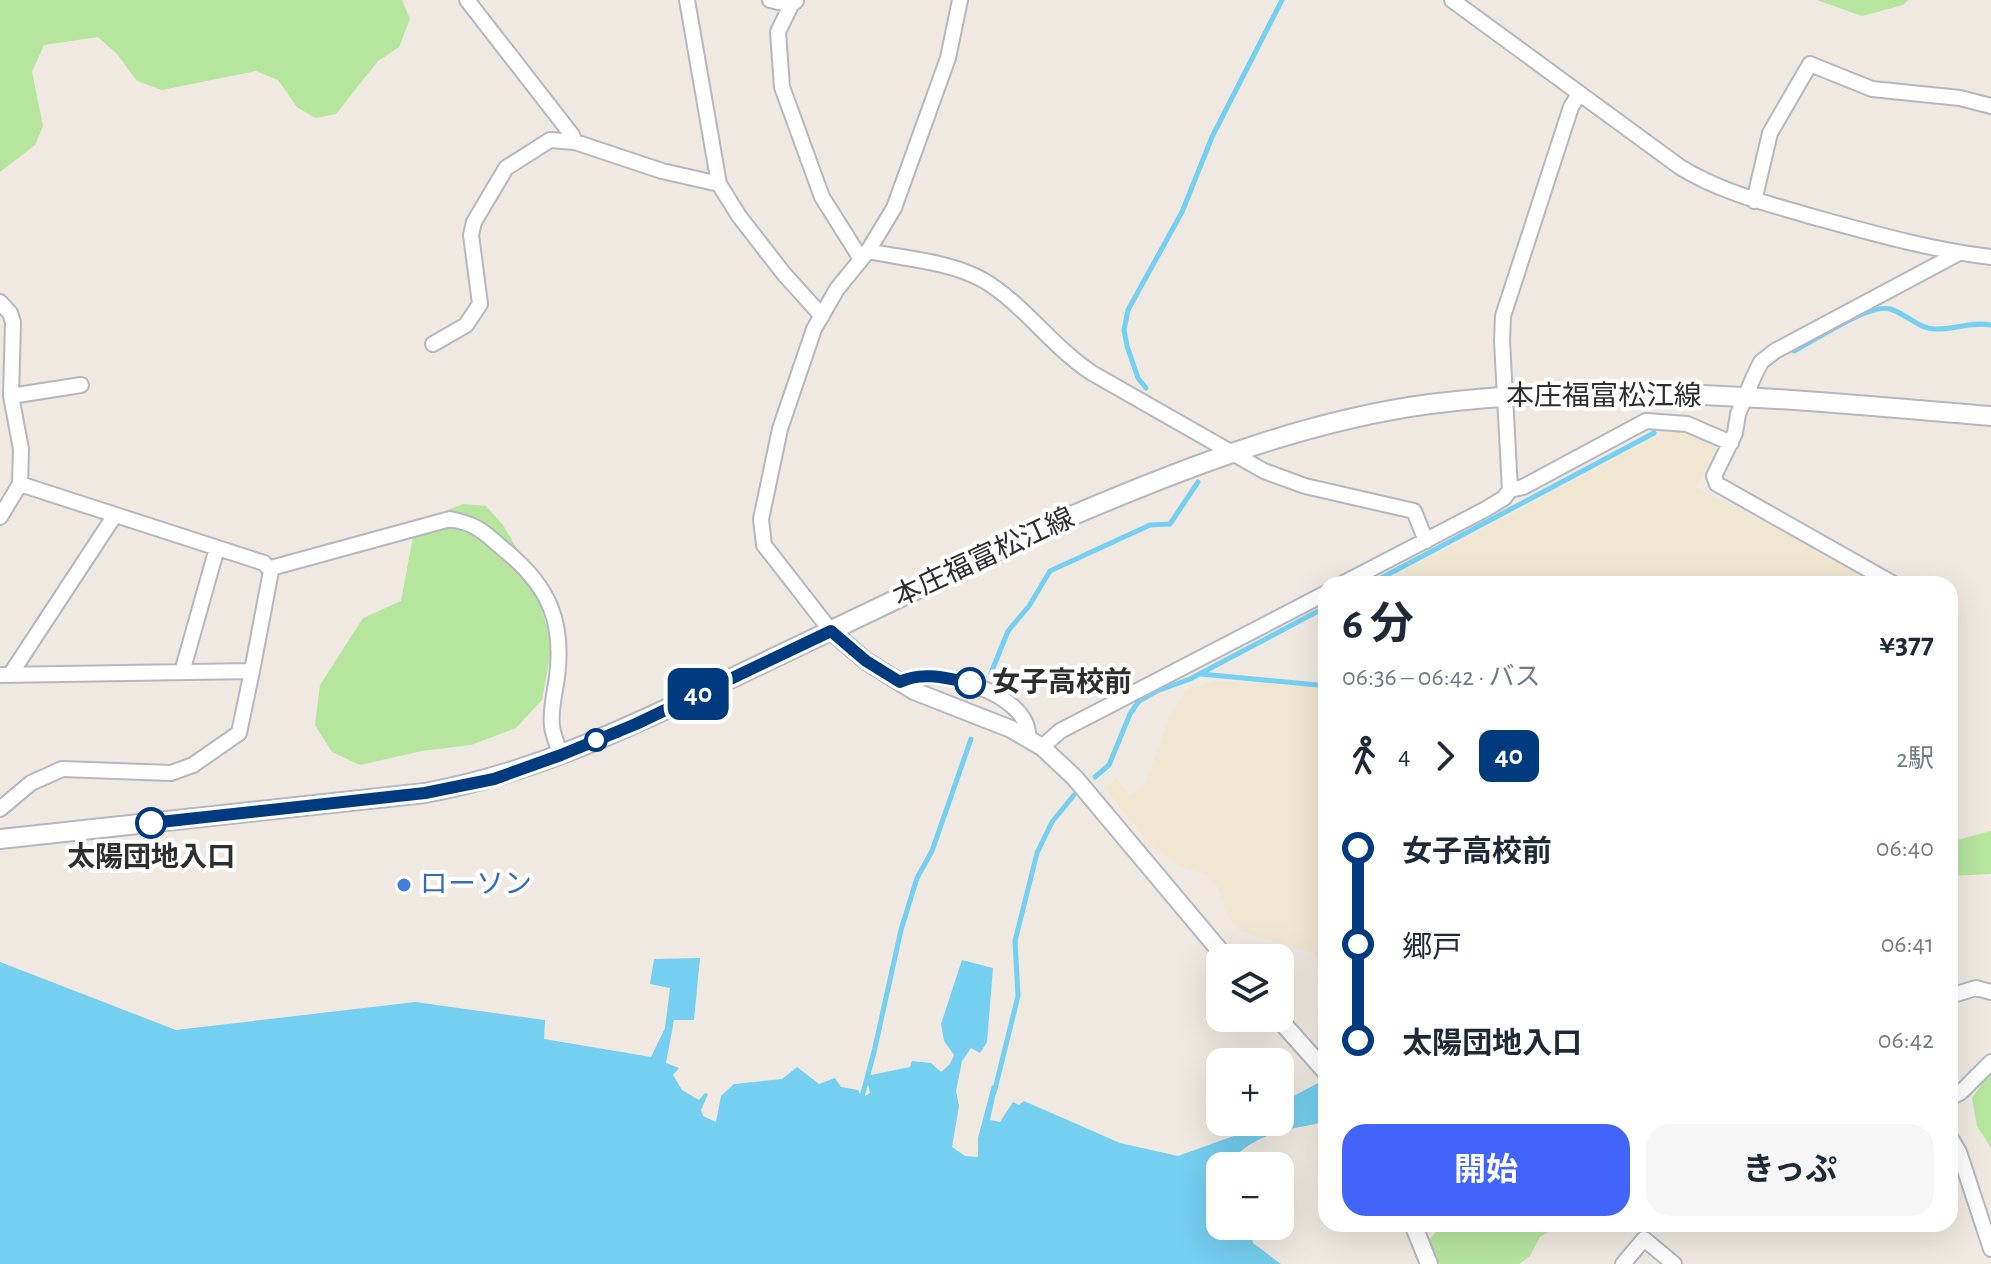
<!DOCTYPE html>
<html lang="ja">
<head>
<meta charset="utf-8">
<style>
	body { margin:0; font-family:"Alegreya Sans","Noto Sans JP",sans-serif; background:#f6f6f7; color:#1f2937; height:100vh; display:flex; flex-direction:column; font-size:30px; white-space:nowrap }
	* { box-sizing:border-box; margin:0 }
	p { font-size:26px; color:#747a83 }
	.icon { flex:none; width:44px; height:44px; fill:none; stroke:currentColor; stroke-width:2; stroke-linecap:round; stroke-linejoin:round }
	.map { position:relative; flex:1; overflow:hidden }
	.details { position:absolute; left:1318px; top:576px; width:640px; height:656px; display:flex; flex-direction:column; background:#fff; border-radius:24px; box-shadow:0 8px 32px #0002 }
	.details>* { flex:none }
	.badge { padding:0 16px; border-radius:12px; font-size:28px; line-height:52px }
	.buttons { position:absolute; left:1206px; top:944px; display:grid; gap:16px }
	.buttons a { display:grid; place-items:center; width:88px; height:88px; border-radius:16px; background:#fff; box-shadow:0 8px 32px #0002; font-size:40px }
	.map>.badge { position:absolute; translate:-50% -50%; box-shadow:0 0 0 4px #fff }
	.legs { display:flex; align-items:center; gap:12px; height:88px; padding:0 24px; font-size:26px }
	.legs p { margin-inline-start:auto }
	.overview { display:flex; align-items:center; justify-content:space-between; height:136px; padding:0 24px }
	h1 { font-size:44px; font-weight:700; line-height:60px }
	.action { display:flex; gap:16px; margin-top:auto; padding:16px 24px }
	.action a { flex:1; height:92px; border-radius:24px; background:#4264fb; color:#fff; font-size:32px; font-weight:700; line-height:92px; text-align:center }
	.action a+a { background:#f6f6f7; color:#1f2937 }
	ul { padding:0 24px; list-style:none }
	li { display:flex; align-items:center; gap:28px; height:96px; font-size:30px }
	li i { display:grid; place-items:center; width:12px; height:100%; margin:0 10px; background:currentColor }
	li i::after { content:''; width:20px; height:20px; margin:-10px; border:6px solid; border-radius:50%; background:#fff }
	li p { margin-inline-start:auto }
	li:first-child i { background:linear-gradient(#0000 50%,currentColor 0) }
	li:last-child i { background:linear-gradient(currentColor 50%,#0000 0) }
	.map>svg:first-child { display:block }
	.education { fill:#f0e6d1 }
	.green { fill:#b6e59e }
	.water { fill:#75cff0 }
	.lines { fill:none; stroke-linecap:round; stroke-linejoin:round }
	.stream { stroke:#75cff0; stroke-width:5 }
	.minor-casing { stroke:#b4b7c1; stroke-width:18 }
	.tertiary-casing { stroke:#b4b7c1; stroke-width:20 }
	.secondary-casing { stroke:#b4b7c1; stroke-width:22 }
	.minor { stroke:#fff; stroke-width:14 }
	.tertiary { stroke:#fff; stroke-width:16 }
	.secondary { stroke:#fff; stroke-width:18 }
	.line-1-casing { stroke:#fff; stroke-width:18 }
	.line-1 { stroke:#003b80; stroke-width:12 }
	.stop-1-dot { fill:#fff; stroke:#003b80; stroke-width:4 }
	.shop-dot { fill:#3f7fe0; stroke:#fff; stroke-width:3 }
	.labels { text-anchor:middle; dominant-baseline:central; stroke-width:8; stroke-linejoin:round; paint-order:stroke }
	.street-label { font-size:28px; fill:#2e2e2e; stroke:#fff }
	.stop-label { font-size:28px; font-weight:bold; fill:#2e2e2e; stroke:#fff; text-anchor:start }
	.shop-label { font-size:28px; fill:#366cbe; stroke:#fff; text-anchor:start }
</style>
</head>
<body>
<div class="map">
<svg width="1991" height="1264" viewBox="0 0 1991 1264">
	<rect width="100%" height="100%" fill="#efe9e1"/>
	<!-- education -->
	<path class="education" d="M1673,428h18l27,16 -22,43 186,97h-501z
		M1215,681l104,6 7,-3v283l-13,-14 -73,-22 -14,-19 -8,-25 -14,-13 -25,-8 -33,-26 -41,-52 11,-10 14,17 16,-12 23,-66 17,-27z"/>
	<!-- green -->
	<path class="green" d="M0,0h402l8,19 -11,28 -21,14 -42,53 -21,4 -18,-11 -19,-27 -22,-9 -94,19 -25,-9 -20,-27 -19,-17 -54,8 -12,27 11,54 -8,19 -35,27z
		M1817,0h91l-5,5 -41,11z
		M464,504l22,2 17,19 28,48 21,72 -10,55 -26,28 -45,17 -49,6 -62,14 -28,-13 -17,-27 5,-40 43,-67 38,-17 13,-70 33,-21z
		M1991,831v43l-41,2v-30l3,-5z
		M1991,1070v78l-14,-22 -5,-28z
		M1443,1224h117l-20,13 -10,19 -11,8h-79l-12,-23z"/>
	<!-- water -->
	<path class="water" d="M700,958l-6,62h-20l-8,43 13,5 -6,7 9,15 17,10 6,-7 3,1 -7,16 2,6 13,6 5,-26 13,-12 48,-5 15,-12 22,17 16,-6 6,9 17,3 4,8 8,-5 -4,-17 44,-9 2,-6 19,2 10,9 9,-8 4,-9 -10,-14 -3,-17 21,-64 31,8 -6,74 -7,11 -9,-5 -9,13 -6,30 3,15 -7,41 13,9 13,1v-19l14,-53 5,3 -7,32 10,2 13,-20 6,3 5,-4 96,42 58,13 95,-34h7v-3l6,-2v-17l32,-17 8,8v31c-30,6 -67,10 -89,33l2,11h-19v60h30l3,17 28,21h-1281v-302l176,68 239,-28 130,18 -1,19 107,18 14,-29 5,-40 -20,-4 4,-25z"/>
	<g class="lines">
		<!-- stream -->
		<path class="stream" d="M1794,351c20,-10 75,-48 96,-42 15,4 29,20 45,20 19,1 37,-8 56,-4
			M1146,388l-8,-10 -11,-32 -3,-16 4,-20 54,-98 30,-75 70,-137
			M1370,584l284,-151
			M991,673l17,-42 21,-25 21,-35 100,-46 20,-1 28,-42
			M1201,674l117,11 8,-3
			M1095,777l14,-12 21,-51 9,-13 18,-10 33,-12 136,-72
			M994,1093l24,-97 -3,-55 22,-88 15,-31 22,-27
			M860,1104l14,-52 27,-122 16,-52 15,-27 39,-112"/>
		<!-- minor casing -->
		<g class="minor-casing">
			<path id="minor" d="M467,0l105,135 3,7
				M687,0l32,184 20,32 45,58 38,42
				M770,0l21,5 5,-4
				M1452,0l228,167c42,26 90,37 137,51 58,16 115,32 174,39
				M791,5l-13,27 4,55 40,110 39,62
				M1754,201l16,-68 40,-69 62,25 88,9 31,8
				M868,251c37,8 81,10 115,29 41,24 69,67 109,93l172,98 41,15 109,25 12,30
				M0,302l10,11 3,9 -2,74 10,53 -1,35 244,79 7,8 -19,100 -252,4
				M433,344l33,-19 14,-21 -9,-69 3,-13 32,-54 44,-28 25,2 87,29 57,13
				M11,396l70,-11
				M1510,490l13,-3 123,-66 41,3 44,19
				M0,517l20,-33
				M271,568l179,-49c30,6 34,14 57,33 42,35 57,70 50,125 -2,16 -7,32 -5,49 1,10 6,20 9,29
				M1342,584l144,-75 18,-11 6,-8 -8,-149 1,-25 68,-209 8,-13
				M1894,584l-177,-100 -3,-8 21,-43 3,-19 16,-38 7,-14 14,-11 182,-97
				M831,631l-67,-86 -3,-26 19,-90 34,-100 23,-40 31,-38 26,-43 54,-150 12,-58
				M182,672l35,-124
				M10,675l105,-160
				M900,682c32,-18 132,11 128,56
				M1042,747l18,-16 266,-138
				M0,809l31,-26 31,-14 109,4 22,-8 46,-32 13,-62
				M1950,996l26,-8 15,4
				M1950,1098l11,-6 30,-30
				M1950,1137l9,15 32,97
				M1623,1264l21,-25 30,25"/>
		</g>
		<!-- tertiary casing -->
		<g class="tertiary-casing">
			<path id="tertiary" d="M831,631l35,30 48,30 97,38 31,18 33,31 151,180
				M1278,1018l48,54
				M1413,1224l16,40"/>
		</g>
		<!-- secondary casing -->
		<g class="secondary-casing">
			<path id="secondary" d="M0,839l425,-46c103,-19 192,-60 286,-105 80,-38 159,-76 238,-114 43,-20 84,-42 127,-60 113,-48 233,-94 354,-110 186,-24 376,-3 561,12"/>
		</g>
		<!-- minor -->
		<use href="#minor" class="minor"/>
		<!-- tertiary -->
		<use href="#tertiary" class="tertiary"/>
		<!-- secondary -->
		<use href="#secondary" class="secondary"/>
	</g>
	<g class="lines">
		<!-- line-1 casing -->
		<g class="line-1-casing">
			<path id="line-1" d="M151,823l274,-30 69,-14 67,-24 75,-31 195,-93 35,30 34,21c21,-11 47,-4 70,1"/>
		</g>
		<!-- line-1 -->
		<use href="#line-1" class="line-1"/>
	</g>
	<!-- markers -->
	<g class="stop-1-dot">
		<circle cx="970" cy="683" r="14"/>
		<circle cx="596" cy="740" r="10"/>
		<circle cx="151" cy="823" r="14"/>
	</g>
	<circle class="shop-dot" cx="404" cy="885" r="8"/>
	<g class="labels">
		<!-- street labels -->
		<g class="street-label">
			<text x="1604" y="397">本庄福富松江線</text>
			<text transform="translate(984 558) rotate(-25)">本庄福富松江線</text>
		</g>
		<!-- stop labels -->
		<g class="stop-label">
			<text x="992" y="683">女子高校前</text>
			<text x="151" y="858" text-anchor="middle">太陽団地入口</text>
		</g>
		<!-- shop labels -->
		<g class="shop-label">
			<text x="420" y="885">ローソン</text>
		</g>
	</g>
</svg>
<div class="buttons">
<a><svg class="icon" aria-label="layers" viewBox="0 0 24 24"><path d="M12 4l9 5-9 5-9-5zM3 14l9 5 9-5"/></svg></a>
<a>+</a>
<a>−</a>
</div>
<b class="badge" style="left:698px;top:694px;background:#003b80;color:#fff">40</b>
<section class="details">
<div class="overview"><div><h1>6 分</h1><p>06:36 – 06:42 · バス</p></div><b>¥377</b></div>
<div class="legs"><svg class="icon" aria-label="walk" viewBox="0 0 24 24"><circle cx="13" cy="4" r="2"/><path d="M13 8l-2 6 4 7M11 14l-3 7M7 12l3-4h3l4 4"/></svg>4<svg class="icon" aria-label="forward" viewBox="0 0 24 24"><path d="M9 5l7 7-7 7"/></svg><b class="badge" style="background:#003b80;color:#fff">40</b><p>2駅</p></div>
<ul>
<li><i style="color:#003b80"></i><b>女子高校前</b><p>06:40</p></li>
<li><i style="color:#003b80"></i><span>郷戸</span><p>06:41</p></li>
<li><i style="color:#003b80"></i><b>太陽団地入口</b><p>06:42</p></li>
</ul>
<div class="action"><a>開始</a><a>きっぷ</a></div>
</section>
</div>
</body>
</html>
